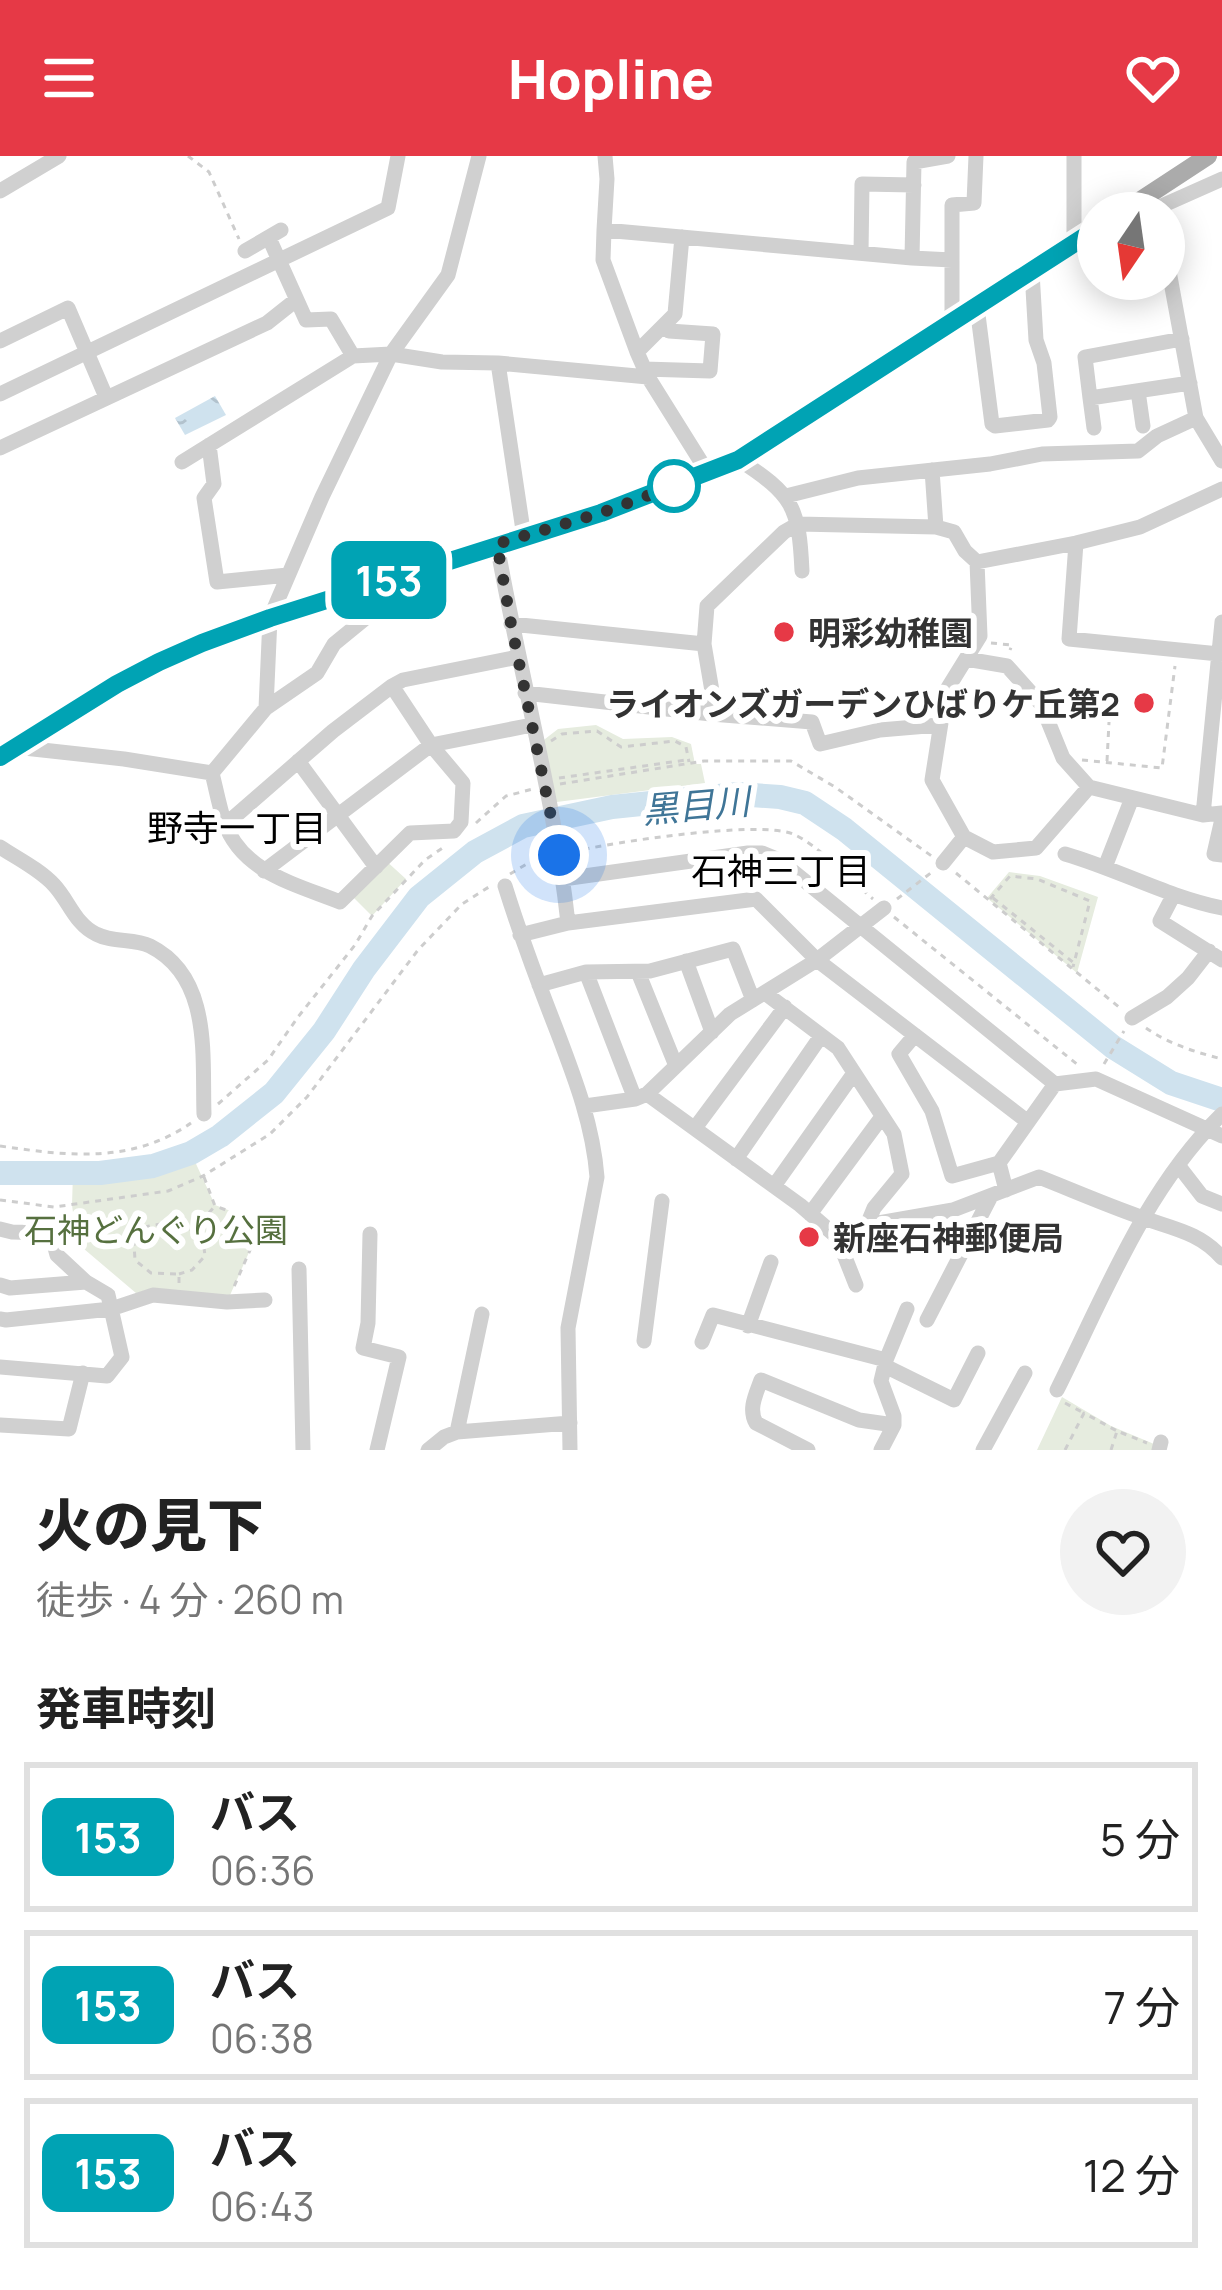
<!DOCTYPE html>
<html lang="ja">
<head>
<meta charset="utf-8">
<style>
	body { margin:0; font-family:Manrope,"Noto Sans JP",sans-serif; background:#f2f2f2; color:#222; height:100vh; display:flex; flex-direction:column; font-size:45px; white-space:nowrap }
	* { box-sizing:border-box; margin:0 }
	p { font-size:39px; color:#767676 }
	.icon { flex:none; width:66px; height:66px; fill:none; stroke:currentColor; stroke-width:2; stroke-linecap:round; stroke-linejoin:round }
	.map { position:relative; height:1294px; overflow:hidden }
	.drawer { display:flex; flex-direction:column; background:#fff; flex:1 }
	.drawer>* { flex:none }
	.badge { padding:0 24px; border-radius:18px; font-size:42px; line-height:78px }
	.needle { width:78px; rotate:193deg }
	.buttons { position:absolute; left:1077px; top:36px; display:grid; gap:24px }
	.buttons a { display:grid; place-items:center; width:108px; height:108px; border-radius:50%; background:#fff; box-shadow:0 6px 30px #0003; font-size:60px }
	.you { position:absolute; width:60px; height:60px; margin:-30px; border:9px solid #fff; border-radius:50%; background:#1a73e8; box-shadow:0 0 0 18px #1a73e833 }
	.map>.badge { position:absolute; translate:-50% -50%; box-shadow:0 0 0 6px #fff }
	h2 { padding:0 36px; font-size:45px; line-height:108px }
	.round { display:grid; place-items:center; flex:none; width:126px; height:126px; border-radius:63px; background:#f2f2f2 }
	.head { display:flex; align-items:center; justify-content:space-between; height:204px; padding:0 36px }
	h1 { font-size:57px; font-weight:800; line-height:90px }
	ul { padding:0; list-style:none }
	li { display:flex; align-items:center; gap:36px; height:150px; margin:0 24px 18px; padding:0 12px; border:6px solid #e0e0e0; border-radius:0px }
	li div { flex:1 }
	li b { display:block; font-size:45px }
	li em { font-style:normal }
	li .badge { min-width:132px; font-weight:700; text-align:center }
	header { display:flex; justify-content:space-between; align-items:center; height:156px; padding:0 36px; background:#e63946; color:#fff; font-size:54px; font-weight:800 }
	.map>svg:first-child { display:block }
	.park { fill:#e6ecdf }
	.water { fill:url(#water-ripples) }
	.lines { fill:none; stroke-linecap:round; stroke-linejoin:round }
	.river { stroke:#cfe2ee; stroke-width:24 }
	.path { stroke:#cdcdcd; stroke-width:3; stroke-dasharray:6 6; stroke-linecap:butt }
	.minor { stroke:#d0d0d0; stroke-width:15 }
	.major { stroke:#ababab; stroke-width:18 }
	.line-casing { stroke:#fff; stroke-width:27 }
	.line { stroke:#00a3b4; stroke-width:18 }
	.walk { stroke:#333; stroke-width:12; stroke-dasharray:0 21.6 }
	.stop-dot { fill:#fff; stroke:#00a3b4; stroke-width:6 }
	.poi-dot { fill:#e63946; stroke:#fff; stroke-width:4.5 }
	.labels { text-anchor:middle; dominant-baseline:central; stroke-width:12; stroke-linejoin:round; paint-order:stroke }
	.poi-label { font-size:33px; font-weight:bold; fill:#333; stroke:#fff; text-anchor:start }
	.park-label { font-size:33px; fill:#56703f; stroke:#fff }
	.water-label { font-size:36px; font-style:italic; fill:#3f7597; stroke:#fff }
	.neighbourhood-label { font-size:36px; fill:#000; stroke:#fff }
</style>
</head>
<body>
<header><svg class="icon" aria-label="menu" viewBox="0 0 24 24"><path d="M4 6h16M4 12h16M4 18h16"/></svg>Hopline<svg class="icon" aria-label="heart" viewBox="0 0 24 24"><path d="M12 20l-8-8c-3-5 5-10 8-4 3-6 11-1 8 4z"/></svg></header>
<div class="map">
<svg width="1222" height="1294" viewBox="0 0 1222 1294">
	<defs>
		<pattern id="water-ripples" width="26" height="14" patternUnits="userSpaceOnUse" patternTransform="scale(3)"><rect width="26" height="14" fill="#cfe2ee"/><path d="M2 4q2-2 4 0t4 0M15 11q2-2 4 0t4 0" fill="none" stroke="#b2c2cd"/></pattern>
	</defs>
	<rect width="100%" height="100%" fill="#fff"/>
	<!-- park -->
	<path class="park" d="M596,569l27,14 49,-2 19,7 4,20h6l4,19 -156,20 -13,-57 22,-17z
		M384,703l22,20 -34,37 -23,-23z
		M1009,716l31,4 58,21 -21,76 -90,-75z
		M191,997l24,52 47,18 -35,79 -84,-3 -66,-56 -5,-38 1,-32c42,0 79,-7 118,-20z
		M1062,1241l49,29 43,18 -1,6h-116z"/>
	<!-- water -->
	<path class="water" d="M215,240l11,19 -41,20 -10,-17z"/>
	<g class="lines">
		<!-- river -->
		<path class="river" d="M0,1017h100l53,-7 38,-13 29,-17 54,-43 50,-62 40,-62 55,-72 56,-45 48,-26 89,-19 126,-13 42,3 25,6 39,26 269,218 58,36 51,17"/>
		<!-- path -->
		<path class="path" d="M188,0l21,16 30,67
			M991,487l21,2 -2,5
			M551,585l11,-7 35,-3 24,16 54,-6 11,6 3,15
			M1082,604l80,8 13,-102
			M1107,605l3,-58
			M559,622l127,-18
			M560,628l144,-23h87l44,26 98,70
			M476,667l30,-27 27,-7
			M572,696c41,-10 187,-32 221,-18 24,10 59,47 80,65
			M956,717l164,135
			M510,718l20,-12 15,-3
			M993,742l81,65
			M897,743l35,-27
			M990,743l20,-23 27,3 53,22 -17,66
			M894,761l184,148
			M1146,872c23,16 49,24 76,31
			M1104,908l20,-33
			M218,948l50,-44 30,-43 57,-72 17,-29 53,-56 19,-13
			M0,990c68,10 132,18 191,-23
			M204,1021l11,29 47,17 -29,66
			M0,1044l54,7 114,-16 35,-15 67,-42 37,-37 111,-147 44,-46 30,-19
			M193,1075l21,-24
			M179,1127v-9l-28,-1 -16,-13 -1,-16 4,-16c30,-5 41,-10 65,11l2,17 -13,14 -13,4
			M1065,1247l17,9
			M1065,1294l19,-37 33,18
			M1111,1294l6,-19 30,12"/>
		<!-- minor -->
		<path class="minor" d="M1074,0v88
			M0,35l59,-35
			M1157,52l65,-29
			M604,74l3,-51 -2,-23
			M269,82l37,82 25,-1 22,37 38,-2 51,8 56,1 150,14
			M1164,88l32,174 26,43
			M245,95l36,-21
			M861,97l1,-69 52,1
			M912,102l40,2
			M977,151l15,117 3,2 53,-6 2,-3 -6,-54 -8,-23 -4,-68
			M952,167v-118l22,-2 2,-47
			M1182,183l-97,18 5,41 100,-15
			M0,185l68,-33 38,89
			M637,196l38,-38 7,-77
			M498,207l26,174
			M644,213l66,2 3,-37 -44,-3 -5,-6
			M1138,235l5,35
			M0,238l388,-186 10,-52
			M1090,242l4,30
			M209,289l5,39 -10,14 13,84 71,-7
			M0,292l267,-125 29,-23
			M738,303c55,36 61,47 64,112
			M182,306l171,-106
			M932,314l4,57 18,5 11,19 12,11 99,-19 64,-16 82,-38
			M708,317l-60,-96 -11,-25 -34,-92 1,-30 308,28 2,-96 34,-6
			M786,340l72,-18 132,-14 52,-10 96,-3 19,-15 39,-18
			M1076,387l-7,96 150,15
			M497,388c22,127 57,251 71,379
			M977,406l3,74 -34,55 -14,89 32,57 29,15 43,-4 53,-61
			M511,468l193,20
			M966,503l41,7 34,38 22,54 26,29 114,28 19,-2
			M392,530l39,59 32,38 -2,39 -7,9 -44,2 -70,69c-45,-18 -99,-30 -116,-81 -5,-16 -8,-32 -12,-48l54,-65 51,-35 17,-29 55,-45 22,-24
			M525,537l186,21 101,8 8,22 60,-14 59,-5
			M266,552l4,-90 52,-121 69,-143 57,-79 31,-119
			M711,558l2,-17 -9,-53 3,-38 77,-74 14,-8 138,3
			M15,591l109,12 88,14
			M298,605l78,106
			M1203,659l19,-193
			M1222,663l-8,35 8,1
			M225,669l108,-94 59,-45 11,-6 115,-23
			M0,691c18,12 39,22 54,38 15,16 21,39 42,49 17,9 38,4 54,12 62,31 52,110 54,168
			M1065,698c55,16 100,42 157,54
			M943,707l21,-26
			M1105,711l27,-69
			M264,715l167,-126 101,-20
			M563,723l185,-26h14l17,7 276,224
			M505,730c15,48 32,94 50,140 19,50 38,98 42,151l-29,151 2,122
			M1173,740l-13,25 62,39
			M520,779l48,-12 188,-24 61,61 211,162
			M686,805l26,71
			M586,816l49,127
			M638,816l38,94
			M539,829l47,-13 64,-1 83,-22 20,51
			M765,837l73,55 56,86 8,40 -28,34 -7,17
			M1132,862l35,-21 21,-19 21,-27
			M915,879l-16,19 33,57 20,65 47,-13
			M647,938l83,-80 87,-54 67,-52
			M585,950l50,-7 12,-5 153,111 37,32 19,48
			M695,972l90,-121
			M736,1003l85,-123
			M1178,1009l24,31 20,8
			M774,1030l80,-113
			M1006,1034l-7,-27 56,-79 41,-5 126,57
			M810,1058l71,-96
			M0,1073l12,3 39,1 6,22 29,27 22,13 14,62 -15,19 -107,-9
			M370,1078l-2,89 -5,25 36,9 -22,93
			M837,1081l30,-12 86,-15 86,-33c33,13 65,27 99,39 31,12 61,15 84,42
			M299,1113l4,181
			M0,1129l10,3 76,-6
			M0,1163l6,1 105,-11 42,-14 74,7 38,-2
			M927,1164l63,-122
			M748,1170l23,-64
			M644,1185l18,-140
			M702,1186l11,-27 173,45
			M885,1210l69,34 24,-47
			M1057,1234c47,-94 88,-201 165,-276
			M0,1269l69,4 14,-56
			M457,1276l25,-118
			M428,1294l16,-13 13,-5 113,-9
			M808,1294l-52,-27c-8,-14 0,-29 5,-43l98,40 35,5
			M881,1294l13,-25v-9l-13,-35 5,-21 21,-51
			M983,1294l42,-77
			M1159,1294l2,-8"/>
		<!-- major -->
		<path class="major" d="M1121,57l87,-57
			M0,601l117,-73 42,-22 43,-19 68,-25 331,-105 137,-54 360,-231"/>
	</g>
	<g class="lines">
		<!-- line casing -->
		<g class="line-casing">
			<path id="line" d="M0,601l117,-73 42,-22 43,-19 68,-25 331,-105 137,-53 360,-232"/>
		</g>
		<!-- line -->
		<use href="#line" class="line"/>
		<!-- walk -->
		<path class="walk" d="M559,699l-48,-231 -14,-80 104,-31 73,-27"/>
	</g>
	<!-- markers -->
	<circle class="stop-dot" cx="674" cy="330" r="24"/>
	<g class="poi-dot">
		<circle cx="784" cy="476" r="12"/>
		<circle cx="1144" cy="547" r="12"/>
		<circle cx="809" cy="1081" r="12"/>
	</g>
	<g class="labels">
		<!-- poi labels -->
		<g class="poi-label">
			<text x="808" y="476">明彩幼稚園</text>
			<text x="1120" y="547" text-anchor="end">ライオンズガーデンひばりケ丘第2</text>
			<text x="833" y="1081">新座石神郵便局</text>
		</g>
		<!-- park labels -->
		<g class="park-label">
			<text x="156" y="1073">石神どんぐり公園</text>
		</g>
		<!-- water labels -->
		<g class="water-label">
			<text transform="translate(696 649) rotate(-5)">黒目川</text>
		</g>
		<!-- neighbourhood labels -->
		<g class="neighbourhood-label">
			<text x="237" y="671">野寺一丁目</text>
			<text x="781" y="714">石神三丁目</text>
		</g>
	</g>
</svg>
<div class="buttons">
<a><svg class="needle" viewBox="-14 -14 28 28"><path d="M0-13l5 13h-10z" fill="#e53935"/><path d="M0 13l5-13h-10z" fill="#767676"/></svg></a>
</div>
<div class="you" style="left:559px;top:699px"></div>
<b class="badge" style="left:389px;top:424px;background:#00a3b4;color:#fff">153</b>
</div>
<section class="drawer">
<div class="head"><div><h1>火の見下</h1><p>徒歩 · 4 分 · 260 m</p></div><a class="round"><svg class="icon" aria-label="heart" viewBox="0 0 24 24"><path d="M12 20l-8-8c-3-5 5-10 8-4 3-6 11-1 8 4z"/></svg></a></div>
<h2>発車時刻</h2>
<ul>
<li><span class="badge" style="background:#00a3b4;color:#fff">153</span><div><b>バス</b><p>06:36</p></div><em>5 分</em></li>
<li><span class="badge" style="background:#00a3b4;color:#fff">153</span><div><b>バス</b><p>06:38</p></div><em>7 分</em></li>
<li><span class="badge" style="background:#00a3b4;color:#fff">153</span><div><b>バス</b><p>06:43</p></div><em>12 分</em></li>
</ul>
</section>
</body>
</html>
